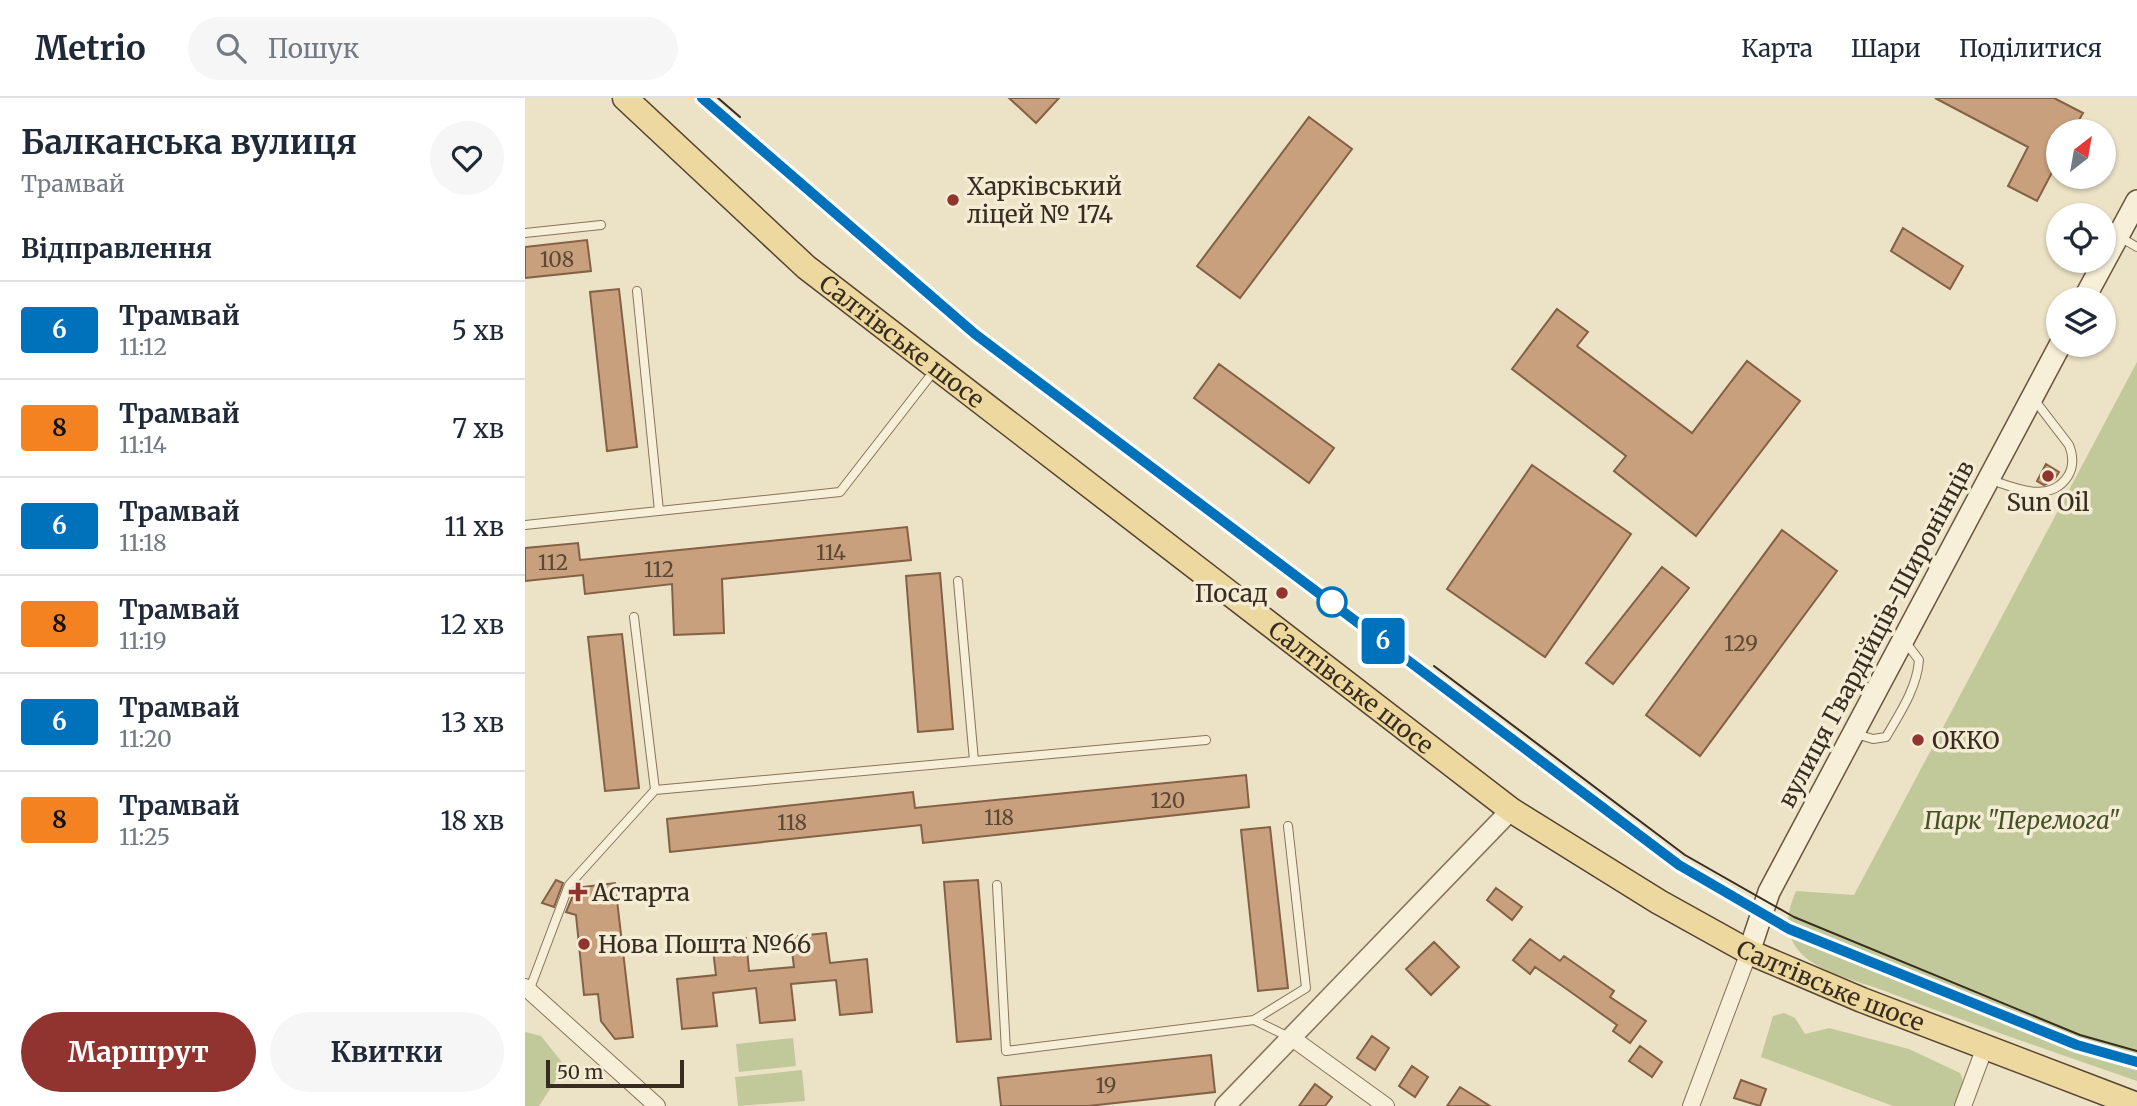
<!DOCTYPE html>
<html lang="uk">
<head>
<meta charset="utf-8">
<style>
	body { margin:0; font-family:Merriweather,serif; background:#f6f6f7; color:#1f2937; height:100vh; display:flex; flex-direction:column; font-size:26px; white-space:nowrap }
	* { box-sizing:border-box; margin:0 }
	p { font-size:23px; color:#747a83 }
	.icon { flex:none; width:38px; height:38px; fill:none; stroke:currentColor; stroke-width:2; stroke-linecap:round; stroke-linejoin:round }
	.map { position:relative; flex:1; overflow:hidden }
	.side { display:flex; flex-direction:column; background:#fff; width:525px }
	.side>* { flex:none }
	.badge { padding:0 14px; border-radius:5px; font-size:24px; line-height:46px }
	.needle { width:46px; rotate:31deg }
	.buttons { position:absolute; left:1521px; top:21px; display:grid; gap:14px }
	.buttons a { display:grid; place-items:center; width:70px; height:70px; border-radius:50%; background:#fff; box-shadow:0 2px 5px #0004; font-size:35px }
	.scale { position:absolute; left:21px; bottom:18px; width:138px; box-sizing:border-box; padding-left:7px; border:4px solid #372c1f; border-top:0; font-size:19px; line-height:24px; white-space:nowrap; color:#372c1f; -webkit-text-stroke:5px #f4ecd4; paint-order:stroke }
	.map>.badge { position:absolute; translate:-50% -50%; box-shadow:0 0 0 4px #fff }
	h2 { padding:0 21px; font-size:26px; line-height:63px }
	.round { display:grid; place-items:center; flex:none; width:74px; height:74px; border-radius:37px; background:#f6f6f7 }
	.overview { display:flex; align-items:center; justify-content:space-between; height:119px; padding:0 21px }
	h1 { font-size:33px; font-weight:700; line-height:52px }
	.cta { display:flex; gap:14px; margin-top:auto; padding:14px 21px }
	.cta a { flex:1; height:80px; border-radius:42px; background:#913430; color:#fff; font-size:28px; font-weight:700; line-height:80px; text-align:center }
	.cta a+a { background:#f6f6f7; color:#1f2937 }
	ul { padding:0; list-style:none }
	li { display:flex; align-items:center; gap:21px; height:98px; padding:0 21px; border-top:2px solid #e0e1e3 }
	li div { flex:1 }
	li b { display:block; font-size:26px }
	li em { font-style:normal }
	li .badge { min-width:77px; font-weight:700; text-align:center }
	header { display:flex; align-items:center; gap:42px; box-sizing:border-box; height:98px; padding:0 35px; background:#fff; border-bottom:2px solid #e0e1e3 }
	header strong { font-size:33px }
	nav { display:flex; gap:38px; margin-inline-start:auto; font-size:24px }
	.search { width:490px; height:63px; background:#f6f6f7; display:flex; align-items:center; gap:18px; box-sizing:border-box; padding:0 24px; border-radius:38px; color:#747a83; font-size:26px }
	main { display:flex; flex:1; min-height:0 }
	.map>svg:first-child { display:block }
	.green { fill:#c1c99a }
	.building { fill:#c8a07d; stroke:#846044; stroke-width:2 }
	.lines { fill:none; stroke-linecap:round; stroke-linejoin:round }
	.service-casing { stroke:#86745c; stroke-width:10 }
	.minor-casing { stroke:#86745c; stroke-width:18 }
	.tertiary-casing { stroke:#86745c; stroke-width:22 }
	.secondary-casing { stroke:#68563f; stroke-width:24 }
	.primary-casing { stroke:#544330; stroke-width:27 }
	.service { stroke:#f7efd8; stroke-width:8 }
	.minor { stroke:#f7efd8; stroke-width:16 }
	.tertiary { stroke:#f7efd8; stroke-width:19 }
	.secondary { stroke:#f7efd8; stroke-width:21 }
	.primary { stroke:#edd89f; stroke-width:24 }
	.tram { stroke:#372c1f; stroke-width:2 }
	.line-casing { stroke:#fff; stroke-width:16 }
	.line { stroke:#0072bc; stroke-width:10 }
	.poi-dot { fill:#913430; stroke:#f4ecd4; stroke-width:2.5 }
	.stop-dot { fill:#fff; stroke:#0072bc; stroke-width:3.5 }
	.labels { text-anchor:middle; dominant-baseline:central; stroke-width:7; stroke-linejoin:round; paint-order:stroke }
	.number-label { font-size:21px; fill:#5b4936 }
	.poi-label { font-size:24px; fill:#372c1f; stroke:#f4ecd4; text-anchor:start }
	.street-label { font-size:24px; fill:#372c1f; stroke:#f4ecd4 }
	.park-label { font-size:24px; font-style:italic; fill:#455227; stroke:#f4ecd4 }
</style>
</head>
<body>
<header>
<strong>Metrio</strong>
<div class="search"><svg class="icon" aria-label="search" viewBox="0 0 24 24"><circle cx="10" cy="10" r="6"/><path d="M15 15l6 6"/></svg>Пошук</div>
<nav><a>Карта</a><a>Шари</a><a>Поділитися</a></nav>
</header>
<main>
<section class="side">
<div class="overview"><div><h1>Балканська вулиця</h1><p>Трамвай</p></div><a class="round"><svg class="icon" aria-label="heart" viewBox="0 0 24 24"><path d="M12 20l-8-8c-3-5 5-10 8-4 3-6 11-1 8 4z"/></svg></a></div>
<h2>Відправлення</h2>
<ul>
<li><span class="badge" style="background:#0072bc;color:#fff">6</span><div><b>Трамвай</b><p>11:12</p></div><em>5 хв</em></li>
<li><span class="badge" style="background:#f58220;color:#111">8</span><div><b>Трамвай</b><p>11:14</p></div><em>7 хв</em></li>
<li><span class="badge" style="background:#0072bc;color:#fff">6</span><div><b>Трамвай</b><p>11:18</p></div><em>11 хв</em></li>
<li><span class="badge" style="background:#f58220;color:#111">8</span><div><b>Трамвай</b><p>11:19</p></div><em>12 хв</em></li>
<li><span class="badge" style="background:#0072bc;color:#fff">6</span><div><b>Трамвай</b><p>11:20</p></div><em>13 хв</em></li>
<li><span class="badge" style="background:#f58220;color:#111">8</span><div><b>Трамвай</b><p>11:25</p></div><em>18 хв</em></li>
</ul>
<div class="cta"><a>Маршрут</a><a>Квитки</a></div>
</section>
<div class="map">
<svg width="1612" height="1008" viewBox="0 0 1612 1008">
	<rect width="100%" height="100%" fill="#ece2c5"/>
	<!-- green -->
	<path class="green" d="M1612,264v719c-84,-29 -168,-58 -252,-90 -26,-10 -67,-18 -86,-40 -16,-19 -12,-39 -3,-60l58,4z
		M1259,915l11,5 10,16 24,-6 80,21 51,24c6,12 2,22 -4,33h-63l-132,-49 12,-41z
		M0,934l16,4 24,30 -26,40h-14z
		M268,940l3,28 -57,6 -3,-28z
		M277,972l3,31 -67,5 -3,-29z"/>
	<!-- building -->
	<path class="building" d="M484,0h50l-23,25z
		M1410,0h119l29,15 -10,18h-15v30l-21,40 -29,-15 20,-39z
		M784,19l43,32 -112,149 -43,-32z
		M1378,130l60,38 -13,23 -59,-38z
		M62,142l4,31 -66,7v-31z
		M94,191l18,158 -30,4 -17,-159z
		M1032,211l31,23 -11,14 115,87 55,-72 53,40 -104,135 -82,-65 12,-15 -114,-87z
		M694,266l115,84 -25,35 -115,-85z
		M1521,366l13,8 -5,8 -10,5 -7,-4z
		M1007,367l99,69 -86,123 -98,-68z
		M382,429l4,33 -189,19 2,54 -50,2 -2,-51 -87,10 -2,-19 -58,6v-33l53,-5 2,17z
		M1257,432l55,41 -137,185 -54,-41z
		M1137,469l27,21 -76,96 -27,-21z
		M415,475l13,156 -35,3 -12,-156z
		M97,536l17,154 -34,3 -17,-154z
		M721,677l3,32 -326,36 -2,-18 -251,27 -3,-33 246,-27 2,16z
		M745,729l18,161 -30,3 -17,-161z
		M31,782l7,3 -9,24 -12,-4z
		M453,782l13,159 -34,3 -13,-160z
		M90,785l18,154 -18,2 -14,-18 -3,-27 -14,1 -8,-80 -10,-3 10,-24z
		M971,790l26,19 -10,13 -25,-20z
		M301,835l4,30 37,-4 5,53 -32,3 -4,-35 -45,4 4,36 -35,3 -4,-35 -43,5 4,33 -35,3 -5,-50 39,-4 -4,-33 34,-4 3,33 45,-4 -4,-30z
		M1005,841l30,22 4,-5 50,35 -4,6 36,24 -16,22 -17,-12 4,-6 -49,-35 -33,-23 -5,7 -17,-14z
		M909,844l25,25 -28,28 -25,-26z
		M847,938l17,12 -14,22 -18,-12z
		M1115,948l22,16 -10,15 -23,-16z
		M686,957l4,37 -127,14h-87l-3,-28z
		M887,968l16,11 -13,20 -16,-11z
		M1216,982l25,9 -6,17 -26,-8z
		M790,986l17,13 -7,9h-26z
		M935,989l30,19h-43z"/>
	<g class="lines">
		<!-- service casing -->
		<g class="service-casing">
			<path id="service" d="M0,135l76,-8
				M1593,138l19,11
				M112,193l22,220
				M1466,382c24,8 59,24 77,-4 6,-10 5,-21 1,-31l-36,-47
				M0,427l315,-33 94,-121
				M433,483l16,180
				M1331,636l17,5 13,-2c14,-24 31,-49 33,-77l-15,-20
				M130,692l551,-50
				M472,787l9,166 248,-31 35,17
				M4,893l40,-106 86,-95 -21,-173
				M729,922l52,-32 -18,-162"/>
		</g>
		<!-- minor casing -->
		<g class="minor-casing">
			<path id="minor" d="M0,889l132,119
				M767,940l94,68
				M1166,1008l58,-154
				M1438,1008l22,-59"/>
		</g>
		<!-- tertiary casing -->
		<g class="tertiary-casing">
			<path id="tertiary" d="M700,1008l286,-296"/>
		</g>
		<!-- secondary casing -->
		<g class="secondary-casing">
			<path id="secondary" d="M1559,201l53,-98
				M1224,854l20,-60 291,-547"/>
		</g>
		<!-- primary casing -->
		<g class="primary-casing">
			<g id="primary">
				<path id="s1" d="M100,0l181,169 705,543 148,92 90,50 113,48 275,105"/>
			</g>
		</g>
		<!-- service -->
		<use href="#service" class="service"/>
		<!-- minor -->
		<use href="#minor" class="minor"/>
		<!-- tertiary -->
		<use href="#tertiary" class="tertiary"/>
		<!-- secondary -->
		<use href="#secondary" class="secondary"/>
		<!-- primary -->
		<use href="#primary" class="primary"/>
		<!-- tram -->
		<path class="tram" d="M177,0l274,236 703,531 110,64 288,117 60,16
			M193,0l22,19
			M909,568l251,189 109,62 286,118 57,16"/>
	</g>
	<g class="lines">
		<!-- line casing -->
		<g class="line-casing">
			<path id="line" d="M177,0l273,236 704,531 110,64 288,116 60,17"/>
		</g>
		<!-- line -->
		<use href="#line" class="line"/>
	</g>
	<!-- markers -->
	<g class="poi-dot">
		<circle cx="428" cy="102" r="7"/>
		<circle cx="1523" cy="378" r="7"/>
		<circle cx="757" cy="495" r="7"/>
		<circle cx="1393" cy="642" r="7"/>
		<path d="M49.5 783.5h7v7h7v7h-7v7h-7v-7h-7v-7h7z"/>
		<circle cx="59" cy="846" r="7"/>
	</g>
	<circle class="stop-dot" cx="807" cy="504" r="14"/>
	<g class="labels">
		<!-- number labels -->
		<g class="number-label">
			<text x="32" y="161">108</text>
			<text x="306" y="454">114</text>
			<text x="28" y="464">112</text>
			<text x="134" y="471">112</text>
			<text x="1216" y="545">129</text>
			<text x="643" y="702">120</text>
			<text x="474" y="719">118</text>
			<text x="267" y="724">118</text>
			<text x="581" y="987">19</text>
		</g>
		<!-- poi labels -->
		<g class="poi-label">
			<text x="442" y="88">Харківський<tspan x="442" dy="28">ліцей № 174</tspan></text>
			<text x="1523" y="404" text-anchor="middle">Sun Oil</text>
			<text x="743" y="495" text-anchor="end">Посад</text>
			<text x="1407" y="642">ОККО</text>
			<text x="67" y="794">Астарта</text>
			<text x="73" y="846">Нова Пошта №66</text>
		</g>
		<!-- street labels -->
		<g class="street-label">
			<text stroke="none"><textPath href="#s1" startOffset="369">Салтівське шосе</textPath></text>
			<text transform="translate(1351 536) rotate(-62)">вулиця Гвардійців-Широнінців</text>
			<text stroke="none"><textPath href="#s1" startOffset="936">Салтівське шосе</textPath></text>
			<text stroke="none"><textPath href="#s1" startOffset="1503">Салтівське шосе</textPath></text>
		</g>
		<!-- park labels -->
		<g class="park-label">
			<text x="1497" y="722">Парк "Перемога"</text>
		</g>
	</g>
</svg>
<div class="buttons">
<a><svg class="needle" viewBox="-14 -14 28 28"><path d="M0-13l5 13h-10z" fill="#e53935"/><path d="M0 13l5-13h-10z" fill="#747a83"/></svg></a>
<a><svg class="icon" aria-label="locate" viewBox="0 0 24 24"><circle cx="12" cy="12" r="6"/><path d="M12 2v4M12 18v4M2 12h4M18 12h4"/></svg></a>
<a><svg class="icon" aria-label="layers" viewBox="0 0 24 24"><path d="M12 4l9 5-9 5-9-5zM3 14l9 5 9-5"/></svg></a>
</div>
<div class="scale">50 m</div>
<b class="badge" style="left:858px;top:543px;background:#0072bc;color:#fff">6</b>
</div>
</main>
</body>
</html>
